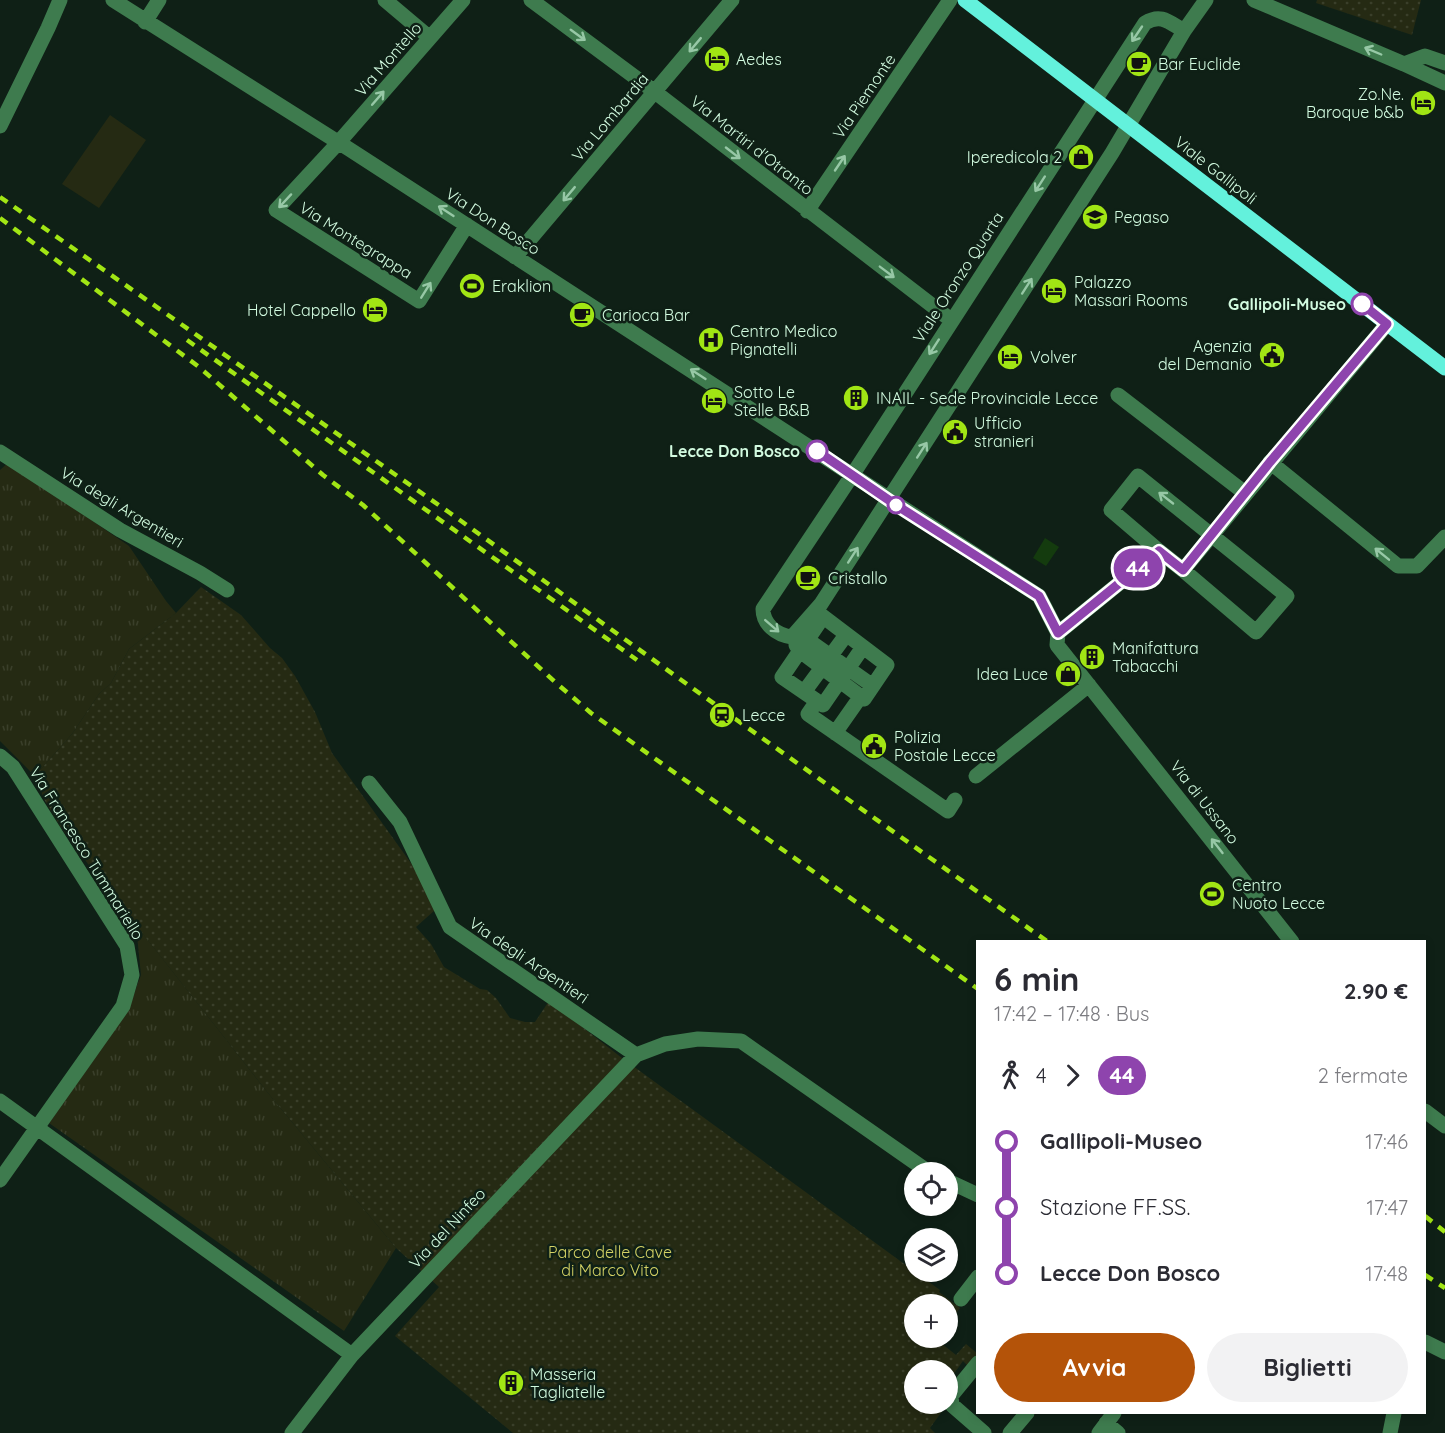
<!DOCTYPE html>
<html lang="it">
<head>
<meta charset="utf-8">
<style>
	body { margin:0; font-family:Quicksand,sans-serif; background:#f2f2f3; color:#2b2b33; height:100vh; display:flex; flex-direction:column; font-size:22px; white-space:nowrap }
	* { box-sizing:border-box; margin:0 }
	p { font-size:20px; color:#7c7c81 }
	.icon { flex:none; width:33px; height:33px; fill:none; stroke:currentColor; stroke-width:2; stroke-linecap:round; stroke-linejoin:round }
	.map { position:relative; flex:1; overflow:hidden }
	.details { position:absolute; left:976px; top:940px; width:450px; height:474px; display:flex; flex-direction:column; background:#fff; border-radius:0px; box-shadow:0 3px 9px #0003 }
	.details>* { flex:none }
	.badge { padding:0 12px; border-radius:20px; font-size:21px; line-height:39px }
	.controls { position:absolute; left:904px; top:1162px; display:grid; gap:12px }
	.controls a { display:grid; place-items:center; width:54px; height:54px; border-radius:50%; background:#fff; box-shadow:0 3px 9px #0003; font-size:30px }
	.map>.badge { position:absolute; translate:-50% -50%; box-shadow:0 0 0 3px #fff }
	.legs { display:flex; align-items:center; gap:9px; height:66px; padding:0 18px; font-size:20px }
	.legs p { margin-inline-start:auto }
	.headline { display:flex; align-items:center; justify-content:space-between; height:102px; padding:0 18px }
	h1 { font-size:33px; font-weight:700; line-height:45px }
	.action { display:flex; gap:12px; margin-top:auto; padding:12px 18px }
	.action a { flex:1; height:69px; border-radius:36px; background:#b45309; color:#fff; font-size:24px; font-weight:700; line-height:69px; text-align:center }
	.action a+a { background:#f2f2f3; color:#2b2b33 }
	ul { padding:0 18px; list-style:none }
	li { display:flex; align-items:center; gap:21px; height:66px; font-size:22px }
	li i { display:grid; place-items:center; width:9px; height:100%; margin:0 8px; background:currentColor }
	li i::after { content:''; width:15px; height:15px; margin:-8px; border:4px solid; border-radius:50%; background:#fff }
	li p { margin-inline-start:auto }
	li:first-child i { background:linear-gradient(#0000 50%,currentColor 0) }
	li:last-child i { background:linear-gradient(currentColor 50%,#0000 0) }
	.map>svg:first-child { display:block }
	.grass { fill:url(#grass-tufts) }
	.park { fill:url(#park-dots) }
	.pitch { fill:#252a13 }
	.water { fill:#143b0e }
	.lines { fill:none; stroke-linecap:round; stroke-linejoin:round }
	.minor { stroke:#3e7b4e; stroke-width:15 }
	.major { stroke:#63f1dc; stroke-width:15 }
	.rail { stroke:#a1e514; stroke-width:4.5; stroke-dasharray:9 8; stroke-linecap:butt }
	.oneway { stroke:#97c8a6 }
	.line-1-casing { stroke:#fff; stroke-width:14 }
	.line-1 { stroke:#8e44ad; stroke-width:9 }
	.stop-1-dot { fill:#fff; stroke:#8e44ad; stroke-width:3 }
	.labels { text-anchor:middle; dominant-baseline:central; stroke-width:5; stroke-linejoin:round; paint-order:stroke }
	.street-label { font-size:16px; fill:#d2fbe0; stroke:#0f2016 }
	.poi-label { font-size:16px; fill:#d2fbe0; stroke:#0f2016; text-anchor:start }
	.stop-label { font-size:16px; font-weight:bold; fill:#d2fbe0; stroke:#0f2016; text-anchor:end }
	.park-label { font-size:16px; fill:#d4d265; stroke:#0f2016 }
</style>
</head>
<body>
<div class="map">
<svg width="1445" height="1433" viewBox="0 0 1445 1433">
	<defs>
		<pattern id="grass-tufts" width="24" height="20" patternUnits="userSpaceOnUse" patternTransform="scale(1.5)"><rect width="24" height="20" fill="#252a13"/><path d="M3 7l-1-3M5 7V3M7 7l1-3M15 17l-1-3M17 17v-4M19 17l1-3" fill="none" stroke="#3a3f2a"/></pattern>
		<pattern id="park-dots" width="8" height="8" patternUnits="userSpaceOnUse" patternTransform="scale(1.5)"><rect width="8" height="8" fill="#252a13"/><path d="M2 2h.1M6 6h.1" fill="none" stroke="#3a3f2a" stroke-width="1.8" stroke-linecap="round"/></pattern>
	</defs>
	<rect width="100%" height="100%" fill="#0f2016"/>
	<!-- grass -->
	<path class="grass" d="M8,463l121,83 37,55 10,12 -47,36 -18,34 -12,11 -27,40 -37,42 -35,-35v-271z
		M136,925l132,168 128,155 -52,83 -295,-208 79,-112 13,-36z"/>
	<!-- park -->
	<path class="park" d="M1317,0h104l-9,35 -96,-32z
		M201,587l40,28 29,33 12,10 13,18 20,36 17,41 86,120 17,37 -19,17 15,17 13,23 36,22 7,1 9,8 14,20 15,4h10l14,-21 73,57 318,232 -1,2 21,16 -12,15v-18h-33v33h21v1l20,16 10,-11 12,10 -10,12 -5,-5 -15,21v-11h-33v33h20l8,6 -13,18 5,5h-422l-118,-97 44,-49 -43,-39 -128,-155 -177,-225 -31,-42 -16,-27 -9,-23 37,-42 27,-40 12,-11 18,-34 47,-36z"/>
	<!-- pitch -->
	<path class="pitch" d="M110,115l36,25 -47,68 -37,-24z"/>
	<!-- water -->
	<path class="water" d="M1045,538l14,9 -13,19 -13,-8z"/>
	<g class="lines">
		<!-- minor -->
		<path class="minor" d="M113,0l236,149 690,447 19,37 -1,12 235,297
			M385,0l45,38
			M463,0l-124,142 -63,68 143,91 48,-76
			M531,0l124,92 296,228
			M1254,0l150,64 41,19
			M145,22l14,-22
			M1184,31c-15,-9 -23,-18 -39,-8l-292,451 -90,135c0,15 13,26 29,28l29,-33 291,-451 72,-122 22,-31
			M1404,64l21,-8 20,7
			M0,126l48,-98 12,-28
			M807,211l143,-211
			M515,257l217,-257
			M1118,395l127,98
			M0,452l120,78 80,43 27,17
			M1270,462l128,104h19l28,-29
			M1159,551l-48,-41 27,-34 149,120 -31,36 -73,-62
			M823,617l-41,60 35,24 -9,13 140,97 7,-11
			M1058,633l101,-82 24,19 204,-246
			M808,640l65,46
			M796,645l4,6 64,48 23,-34 -70,-53
			M804,692l42,-57
			M817,701l6,4 40,-58
			M835,733l26,-37
			M0,756l13,11 114,179 5,29 -9,31 -123,174
			M976,776l113,-91
			M369,783l31,39 50,105 186,128
			M0,1101l352,254
			M1425,1111l20,15
			M948,1181l30,14
			M961,1299l17,-22
			M1425,1342l20,10
			M978,1363l-27,33 1,9 32,28
			M1106,1423l12,10
			M292,1433l60,-78 284,-300 29,-11 33,-5 43,2 189,132
			M1010,1433l17,-20
			M1099,1433l15,-20
			M1390,1433l4,-20"/>
		<!-- major -->
		<path class="major" d="M965,0l480,368"/>
		<!-- rail -->
		<path class="rail" d="M0,197l450,316 270,195 328,234
			M0,218l199,149 124,108 40,30 192,177 36,31 387,276
			M187,340l450,320
			M1425,1216l20,16
			M1425,1275l20,13"/>
	</g>
	<!-- one-way arrows -->
	<defs><path id="oneway-shaft" d="M-6 0H5M1.5-3L5.5 0L1.5 3" fill="none" stroke-width="1.6" stroke-linecap="round" stroke-linejoin="round" transform="scale(1.5)"/></defs>
	<g class="oneway">
		<use href="#oneway-shaft" transform="translate(1137 34) rotate(124)"/>
		<use href="#oneway-shaft" transform="translate(578 35) rotate(36)"/>
		<use href="#oneway-shaft" transform="translate(695 45) rotate(130)"/>
		<use href="#oneway-shaft" transform="translate(1373 51) rotate(-157)"/>
		<use href="#oneway-shaft" transform="translate(378 98) rotate(-49)"/>
		<use href="#oneway-shaft" transform="translate(733 153) rotate(38)"/>
		<use href="#oneway-shaft" transform="translate(840 163) rotate(-56)"/>
		<use href="#oneway-shaft" transform="translate(1040 184) rotate(123)"/>
		<use href="#oneway-shaft" transform="translate(569 194) rotate(130)"/>
		<use href="#oneway-shaft" transform="translate(285 201) rotate(133)"/>
		<use href="#oneway-shaft" transform="translate(446 211) rotate(-147)"/>
		<use href="#oneway-shaft" transform="translate(887 272) rotate(37)"/>
		<use href="#oneway-shaft" transform="translate(1027 286) rotate(-57)"/>
		<use href="#oneway-shaft" transform="translate(426 290) rotate(-58)"/>
		<use href="#oneway-shaft" transform="translate(934 347) rotate(123)"/>
		<use href="#oneway-shaft" transform="translate(698 374) rotate(-147)"/>
		<use href="#oneway-shaft" transform="translate(922 450) rotate(-57)"/>
		<use href="#oneway-shaft" transform="translate(1166 498) rotate(-142)"/>
		<use href="#oneway-shaft" transform="translate(1382 554) rotate(-141)"/>
		<use href="#oneway-shaft" transform="translate(853 555) rotate(-57)"/>
		<use href="#oneway-shaft" transform="translate(772 626) rotate(41)"/>
		<use href="#oneway-shaft" transform="translate(1217 846) rotate(-128)"/>
	</g>
	<g class="lines">
		<!-- line-1 casing -->
		<g class="line-1-casing">
			<path id="line-1" d="M817,451l79,54 143,91 19,37 101,-82 24,19 87,-108 117,-138 -25,-20"/>
		</g>
		<!-- line-1 -->
		<use href="#line-1" class="line-1"/>
	</g>
	<!-- icons -->
	<defs>
		<g id="hotel-disc" transform="scale(1.35)"><circle r="9.5" fill="#a1e514" stroke="#0f2016"/><path d="M-6-4.5h1.5V1H6V5H4.5V3h-9V5H-6ZM-4 0a1.8 1.8 0 1 1 3.6 0ZM.5 0V-2.5h3Q6-2.5 6 0Z" fill="#111"/></g>
		<g id="cafe-disc" transform="scale(1.35)"><circle r="9.5" fill="#a1e514" stroke="#0f2016"/><path d="M-5.5-4.5H6V0H3Q3 3.5 0 3.5H-2.5Q-5.5 3.5-5.5 0ZM3-3.2v2h1.7v-2ZM-6 4.5H4V6H-6Z" fill="#111"/></g>
		<g id="shop-disc" transform="scale(1.35)"><circle r="9.5" fill="#a1e514" stroke="#0f2016"/><path d="M-5-2.5h2.3a2.7 3.5 0 0 1 5.4 0H5L5.5 6h-11ZM-1.5-2.5h3a1.5 2.3 0 0 0-3 0Z" fill="#111"/></g>
		<g id="university-disc" transform="scale(1.35)"><circle r="9.5" fill="#a1e514" stroke="#0f2016"/><path d="M0-5L7-2L0 1L-7-2ZM-4 1L0 2.5L4 1V4Q0 6-4 4Z" fill="#111"/></g>
		<g id="stadium-disc" transform="scale(1.35)"><circle r="9.5" fill="#a1e514" stroke="#0f2016"/><path d="M0-5a6.5 5 0 1 0 0 10a6.5 5 0 1 0 0-10ZM-3.5-1.8h7v3.6h-7Z" fill="#111"/></g>
		<g id="hospital-disc" transform="scale(1.35)"><circle r="9.5" fill="#a1e514" stroke="#0f2016"/><path d="M-5-5h3v3.5h4V-5h3V5h-3V1.5h-4V5h-3Z" fill="#111"/></g>
		<g id="civic-disc" transform="scale(1.35)"><circle r="9.5" fill="#a1e514" stroke="#0f2016"/><path d="M-.6-6.5H3V-4.5H.6V-3L4-1V1h2V6H-6V1h2V-1L-.6-3ZM-1.2 2.5V6h2.4V2.5Z" fill="#111"/></g>
		<g id="building-disc" transform="scale(1.35)"><circle r="9.5" fill="#a1e514" stroke="#0f2016"/><path d="M-4-6H4V6H1V3H-1V6H-4ZM-2.5-4.3h1.7v1.8h-1.7ZM.8-4.3h1.7v1.8H.8ZM-2.5-1h1.7V.8h-1.7ZM.8-1h1.7V.8H.8Z" fill="#111"/></g>
		<g id="station-disc" transform="scale(1.35)"><circle r="9.5" fill="#a1e514" stroke="#0f2016"/><path d="M-3-6H3Q5-6 5-4V2Q5 4 3 4L4.5 6H3L1.5 4h-3L-3 6H-4.5L-3 4Q-5 4-5 2V-4Q-5-6-3-6ZM-3.5-4v3h7v-3ZM-3.5 1v1.5H-2V1ZM2 1v1.5H3.5V1Z" fill="#111"/></g>
	</defs>
	<g fill-rule="evenodd">
		<use href="#hotel-disc" x="717" y="59"/>
		<use href="#cafe-disc" x="1139" y="64"/>
		<use href="#hotel-disc" x="1423" y="103"/>
		<use href="#shop-disc" x="1081" y="157"/>
		<use href="#university-disc" x="1095" y="217"/>
		<use href="#stadium-disc" x="472" y="286"/>
		<use href="#hotel-disc" x="1054" y="291"/>
		<use href="#hotel-disc" x="375" y="310"/>
		<use href="#cafe-disc" x="582" y="315"/>
		<use href="#hospital-disc" x="711" y="340"/>
		<use href="#civic-disc" x="1272" y="355"/>
		<use href="#hotel-disc" x="1010" y="357"/>
		<use href="#building-disc" x="856" y="398"/>
		<use href="#hotel-disc" x="714" y="401"/>
		<use href="#civic-disc" x="955" y="432"/>
		<use href="#cafe-disc" x="808" y="578"/>
		<use href="#building-disc" x="1092" y="657"/>
		<use href="#shop-disc" x="1068" y="674"/>
		<use href="#station-disc" x="722" y="715"/>
		<use href="#civic-disc" x="874" y="746"/>
		<use href="#stadium-disc" x="1212" y="894"/>
		<use href="#building-disc" x="511" y="1383"/>
	</g>
	<!-- markers -->
	<g class="stop-1-dot">
		<circle cx="1362" cy="304" r="10"/>
		<circle cx="817" cy="451" r="10"/>
		<circle cx="896" cy="505" r="8"/>
	</g>
	<g class="labels">
		<!-- street labels -->
		<g class="street-label">
			<text transform="translate(388 59) rotate(-49)">Via Montello</text>
			<text transform="translate(864 96) rotate(-56)">Via Piemonte</text>
			<text transform="translate(610 117) rotate(-50)">Via Lombardia</text>
			<text transform="translate(752 145) rotate(38)">Via Martiri d'Otranto</text>
			<text transform="translate(1216 170) rotate(38)">Viale Gallipoli</text>
			<text transform="translate(493 221) rotate(33)">Via Don Bosco</text>
			<text transform="translate(356 240) rotate(32)">Via Montegrappa</text>
			<text transform="translate(958 277) rotate(-57)">Viale Oronzo Quarta</text>
			<text transform="translate(122 507) rotate(31)">Via degli Argentieri</text>
			<text transform="translate(1205 802) rotate(52)">Via di Ussano</text>
			<text transform="translate(87 853) rotate(58)">Via Francesco Tummariello</text>
			<text transform="translate(529 960) rotate(34)">Via degli Argentieri</text>
			<text transform="translate(447 1228) rotate(-47)">Via del Ninfeo</text>
		</g>
		<!-- poi labels -->
		<g class="poi-label">
			<text x="736" y="59">Aedes</text>
			<text x="1158" y="64">Bar Euclide</text>
			<text x="1404" y="94" text-anchor="end">Zo.Ne.<tspan x="1404" dy="18">Baroque b&amp;b</tspan></text>
			<text x="1062" y="157" text-anchor="end">Iperedicola 2</text>
			<text x="1114" y="217">Pegaso</text>
			<text x="1074" y="282">Palazzo<tspan x="1074" dy="18">Massari Rooms</tspan></text>
			<text x="492" y="286">Eraklion</text>
			<text x="356" y="310" text-anchor="end">Hotel Cappello</text>
			<text x="602" y="315">Carioca Bar</text>
			<text x="730" y="331">Centro Medico<tspan x="730" dy="18">Pignatelli</tspan></text>
			<text x="1252" y="346" text-anchor="end">Agenzia<tspan x="1252" dy="18">del Demanio</tspan></text>
			<text x="1030" y="357">Volver</text>
			<text x="734" y="392">Sotto Le<tspan x="734" dy="18">Stelle B&amp;B</tspan></text>
			<text x="876" y="398">INAIL - Sede Provinciale Lecce</text>
			<text x="974" y="423">Ufficio<tspan x="974" dy="18">stranieri</tspan></text>
			<text x="828" y="578">Cristallo</text>
			<text x="1112" y="648">Manifattura<tspan x="1112" dy="18">Tabacchi</tspan></text>
			<text x="1048" y="674" text-anchor="end">Idea Luce</text>
			<text x="742" y="715">Lecce</text>
			<text x="894" y="737">Polizia<tspan x="894" dy="18">Postale Lecce</tspan></text>
			<text x="1232" y="885">Centro<tspan x="1232" dy="18">Nuoto Lecce</tspan></text>
			<text x="530" y="1374">Masseria<tspan x="530" dy="18">Tagliatelle</tspan></text>
		</g>
		<!-- stop labels -->
		<g class="stop-label">
			<text x="1346" y="304">Gallipoli-Museo</text>
			<text x="800" y="451">Lecce Don Bosco</text>
		</g>
		<!-- park labels -->
		<g class="park-label">
			<text x="610" y="1252">Parco delle Cave<tspan x="610" dy="18">di Marco Vito</tspan></text>
		</g>
	</g>
</svg>
<div class="controls">
<a><svg class="icon" aria-label="locate" viewBox="0 0 24 24"><circle cx="12" cy="12" r="6"/><path d="M12 2v4M12 18v4M2 12h4M18 12h4"/></svg></a>
<a><svg class="icon" aria-label="layers" viewBox="0 0 24 24"><path d="M12 4l9 5-9 5-9-5zM3 14l9 5 9-5"/></svg></a>
<a>+</a>
<a>−</a>
</div>
<b class="badge" style="left:1138px;top:568px;background:#8e44ad;color:#fff">44</b>
<section class="details">
<div class="headline"><div><h1>6 min</h1><p>17:42 – 17:48 · Bus</p></div><b>2.90 €</b></div>
<div class="legs"><svg class="icon" aria-label="walk" viewBox="0 0 24 24"><circle cx="13" cy="4" r="2"/><path d="M13 8l-2 6 4 7M11 14l-3 7M7 12l3-4h3l4 4"/></svg>4<svg class="icon" aria-label="forward" viewBox="0 0 24 24"><path d="M9 5l7 7-7 7"/></svg><b class="badge" style="background:#8e44ad;color:#fff">44</b><p>2 fermate</p></div>
<ul>
<li><i style="color:#8e44ad"></i><b>Gallipoli-Museo</b><p>17:46</p></li>
<li><i style="color:#8e44ad"></i><span>Stazione FF.SS.</span><p>17:47</p></li>
<li><i style="color:#8e44ad"></i><b>Lecce Don Bosco</b><p>17:48</p></li>
</ul>
<div class="action"><a>Avvia</a><a>Biglietti</a></div>
</section>
</div>
</body>
</html>
